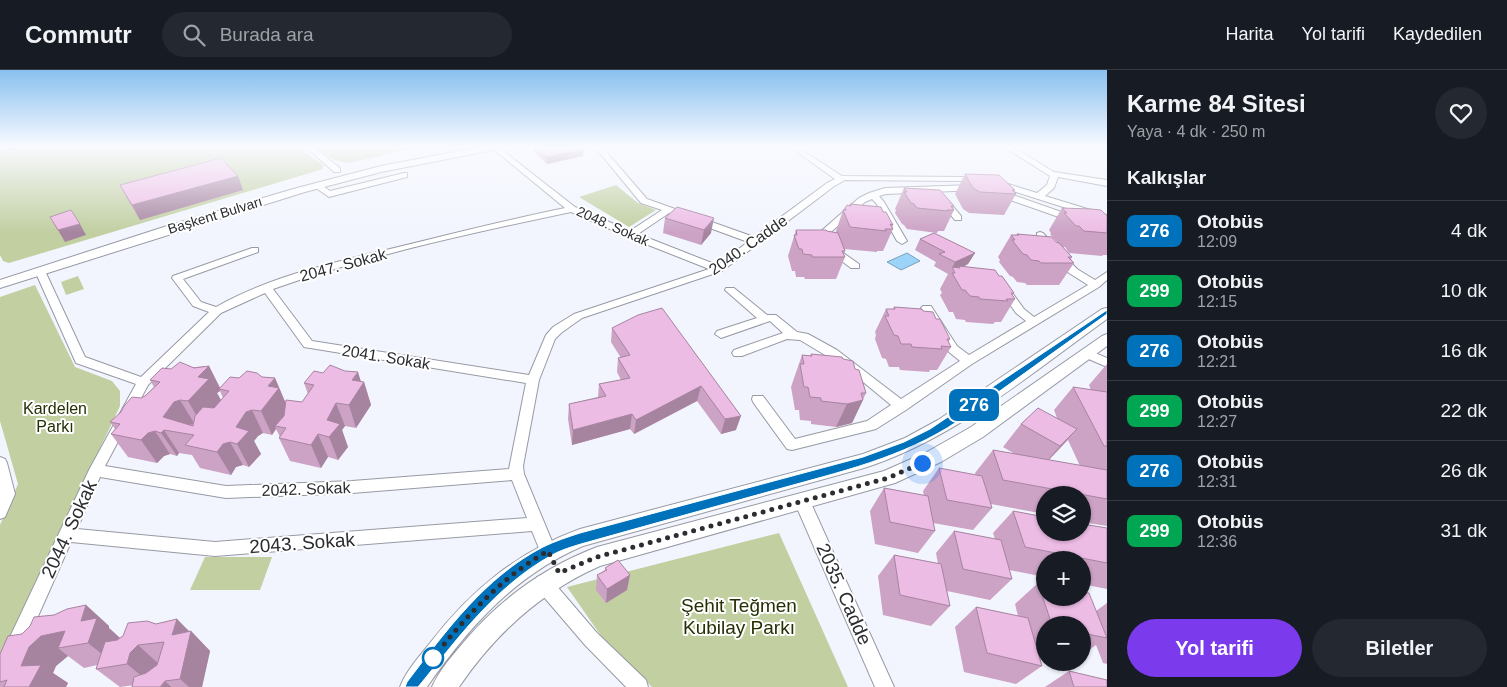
<!DOCTYPE html>
<html lang="tr">
<head>
<meta charset="utf-8">
<style>
	body { margin:0; font-family:Arial,sans-serif; background:#242831; color:#f1f3f6; height:100vh; display:flex; flex-direction:column; font-size:19px; white-space:nowrap }
	* { box-sizing:border-box; margin:0 }
	p { font-size:16px; color:#9ea1a6 }
	.icon { flex:none; width:28px; height:28px; fill:none; stroke:currentColor; stroke-width:2; stroke-linecap:round; stroke-linejoin:round }
	.map { position:relative; flex:1; overflow:hidden }
	.panel { display:flex; flex-direction:column; background:#171b24; width:400px }
	.panel>* { flex:none }
	.badge { padding:0 10px; border-radius:8px; font-size:18px; line-height:32px }
	.buttons { position:absolute; left:1036px; top:416px; display:grid; gap:10px }
	.buttons a { display:grid; place-items:center; width:55px; height:55px; border-radius:50%; background:#171b24; box-shadow:0 1px 4px #0004; font-size:25px }
	.you { position:absolute; width:25px; height:25px; margin:-12px; border:4px solid #fff; border-radius:50%; background:#1a73e8; box-shadow:0 0 0 8px #1a73e833 }
	.map>.badge { position:absolute; translate:-50% -50%; box-shadow:0 0 0 2px #fff }
	h2 { padding:0 20px; font-size:19px; line-height:45px }
	.round { display:grid; place-items:center; flex:none; width:52px; height:52px; border-radius:26px; background:#242831 }
	.head { display:flex; align-items:center; justify-content:space-between; height:85px; padding:0 20px }
	h1 { font-size:24px; font-weight:700; line-height:38px }
	.action { display:flex; gap:10px; margin-top:auto; padding:10px 20px }
	.action a { flex:1; height:58px; border-radius:30px; background:#7c3aed; color:#fff; font-size:20px; font-weight:700; line-height:58px; text-align:center }
	.action a+a { background:#242831; color:#f1f3f6 }
	ul { padding:0; list-style:none }
	li { display:flex; align-items:center; gap:15px; height:60px; padding:0 20px; border-top:1px solid #363941 }
	li div { flex:1 }
	li b { display:block; font-size:19px }
	li em { font-style:normal }
	li .badge { min-width:55px; font-weight:700; text-align:center }
	header { display:flex; align-items:center; gap:30px; box-sizing:border-box; height:70px; padding:0 25px; background:#171b24; border-bottom:1px solid #363941 }
	header strong { font-size:24px }
	nav { display:flex; gap:28px; margin-inline-start:auto; font-size:18px }
	.search { width:350px; height:45px; background:#242831; display:flex; align-items:center; gap:12px; box-sizing:border-box; padding:0 18px; border-radius:28px; color:#9ea1a6; font-size:19px }
	main { display:flex; flex:1; min-height:0 }
	.map>svg:first-child { display:block }
	.green { fill:#c1cfa1 }
	.water { fill:#9cd3f9; stroke:#7aa1bd }
	.lines { fill:none; stroke-linecap:round; stroke-linejoin:round }
	.minor-casing { stroke:#979aa4; stroke-width:2 }
	.major-casing { stroke:#979aa4; stroke-width:2 }
	.minor { fill:#fff; fill-rule:evenodd }
	.major { fill:#fff; fill-rule:evenodd }
	.rail-casing { stroke:#7c7e84; stroke-width:4 }
	.rail { stroke:#fff; stroke-width:2.5; stroke-dasharray:8; stroke-linecap:butt }
	.wall { fill:#cca2c5; fill-rule:evenodd }
	.shaded-wall { fill:#a684a0 }
	.building { fill:#edbce5; stroke:#a684a0 }
	.line { fill:#0072bc; stroke:#fff }
	.walk { stroke:#2b2d31; stroke-width:5; stroke-dasharray:0 9 }
	.stop-dot { fill:#fff; stroke:#0072bc; stroke-width:2.5 }
	.labels { text-anchor:middle; dominant-baseline:central; stroke-width:4; stroke-linejoin:round; paint-order:stroke }
	.far-street-label { font-size:14px; fill:#2b2d31; stroke:#fff }
	.street-label { font-size:16px; fill:#2b2d31; stroke:#fff }
	.park-label { font-size:16px; fill:#252f03; stroke:#fff }
	.near-street-label { font-size:19px; fill:#2b2d31; stroke:#fff }
	.near-park-label { font-size:19px; fill:#252f03; stroke:#fff }
</style>
</head>
<body>
<header>
<strong>Commutr</strong>
<div class="search"><svg class="icon" aria-label="search" viewBox="0 0 24 24"><circle cx="10" cy="10" r="6"/><path d="M15 15l6 6"/></svg>Burada ara</div>
<nav><a>Harita</a><a>Yol tarifi</a><a>Kaydedilen</a></nav>
</header>
<main>
<div class="map">
<svg width="1107" height="617" viewBox="0 0 1107 617">
	<rect width="100%" height="100%" fill="#f2f5fe"/>
	<!-- green -->
	<path class="green" d="M0,77h304v4l19,14v4l-314,94 -6,-2 -3,-6z
		M315,77h103l-68,16 -16,-3z
		M616,115l22,18 18,7 -27,17 -50,-30z
		M78,206l6,13 -18,6 -5,-13z
		M35,215l40,82 37,14 8,10v15l-120,253v-134l18,-41 -18,-63v-124z
		M779,463l69,154h-196l-46,-44 -39,-56z
		M205,487h67l-12,33h-70z"/>
	<!-- water -->
	<path class="water" d="M907,183l13,8 -19,9 -14,-8z"/>
	<g class="lines">
		<!-- minor casing -->
		<g class="minor-casing">
			<path id="minor" d="M306,77h7l27,21v4h-6z
				M491,77h7l77,60 55,24 32,-21 -21,-7 -46,-56h7l45,52 107,38 73,-54 8,-4 -45,-32h7l45,29 121,1 29,2 45,14 10,-8 3,-9 -46,-29h9l41,25 53,8v6l-49,-9 -4,11 -9,8 62,19v6l-116,-37 -28,-3 -118,-1 -12,7 -111,84 -140,47 -21,15 -6,6 -16,41 -16,86 1,8 32,77 -2,5 -6,2 -6,-2 -10,-25 -317,25 -144,-14 -64,144 -7,1v-29l89,-188 47,-86 -60,-21 -41,-92 1,-2h8l1,2 40,86 56,20 68,-65 -16,-6 -21,-28 1,-2 79,-28h6v4l-75,27 18,23 15,5c53,-30 115,-44 174,-58 58,-14 116,-29 175,-41zM571,142l57,25 81,32 -135,45 -21,13 -7,8 -17,40 -217,-34 -39,-52c97,-34 198,-56 298,-77zM669,143l79,29 -31,23 -79,-31zM265,223l39,54 222,36 -17,86 -157,12 -126,5 -121,-20 43,-81 73,-72zM100,407l126,21 126,-5 160,-13 15,38 -312,24 -138,-13z
				M404,103h3v4l-78,20 -16,-11 7,-2 10,7z
				M974,115l4,3 -1,2 -91,4 -7,2 5,6 23,39 -5,3 -5,-3 -21,-38 -4,-4 -7,3 -42,37 36,25v4h-8l-39,-29 47,-41 10,-5 16,-5z
				M999,120l108,38v6l-111,-39 -1,-2z
				M942,126l3,1 16,19v4h-6l-16,-19v-4z
				M1040,162l3,1 34,36 18,11 12,-8v8l-8,7 -127,77 -66,46 -30,19 -84,21 -5,-1 -34,-47 -1,-3 1,-3h10l32,43 72,-18 24,-16 -46,-38 -45,-27 -13,-1 -45,17h-8l-2,-3 2,-3 49,-17 -13,-12 -49,17 -6,-4 2,-3 40,-13 -32,-28 1,-2h8l33,27h9l21,17 11,2 29,16 64,49 59,-38 -11,-9 -28,-44 2,-2h8l26,40 12,9 57,-34 -10,-8 -17,-24 1,-2h8l16,22 10,8 54,-32 -19,-12 -32,-36v-4z
				M1088,280l19,8v9l-23,-10 -2,-3 2,-3z
				M0,387l5,2 2,4 8,31 -10,23 -5,2z
				M802,425l5,2 3,4 84,186h-19l-81,-186 3,-4z
				M543,505l6,2 48,56 49,47 2,7h-22l-41,-42 -48,-56 -2,-6 2,-6z"/>
		</g>
		<!-- major casing -->
		<g class="major-casing">
			<path id="major" d="M480,77h18l-5,3 -112,22 -76,20 -305,96v-8l167,-54 130,-38 84,-22z
				M1107,238v11c-77,55 -152,120 -243,149l-281,78c-68,29 -115,82 -156,141h-27c6,-16 19,-30 30,-44 41,-53 87,-91 150,-114l283,-75 42,-16 33,-18 164,-111z
				M1107,264v12l-124,91 -42,25 -46,21 -295,83c-59,26 -105,68 -141,121h-27c6,-14 16,-26 26,-38 37,-46 84,-81 139,-102l287,-76 43,-19 44,-25 131,-91z"/>
		</g>
		<!-- minor -->
		<use href="#minor" class="minor"/>
		<!-- major -->
		<use href="#major" class="major"/>
		<!-- rail casing -->
		<g class="rail-casing">
			<path id="rail" d="M0,79l18,-2"/>
		</g>
		<!-- rail -->
		<use href="#rail" class="rail"/>
	</g>
	<!-- wall -->
	<path class="wall" d="M534,77h46l3,9 -36,8 -13,-12z
		M965,104l50,16 -1,2 2,2 -12,21 -35,-2 -6,-4 -8,-15z
		M238,106l5,14 -103,30 -12,-20 -8,-15z
		M904,118l50,18 -1,2 1,2 -10,21h-6l-1,2 -30,-4 -3,-4 -2,-1 -7,-11 1,-3 -1,-1z
		M850,134l33,8 10,13 -1,3 1,1 -10,22h-6v1l-33,-3 1,2 -1,4 1,2 -9,22h-31l-1,-2h-8l-1,-6h-3l-4,-15 8,-26 31,1 9,2v-2l7,-21 2,-2 5,-3z
		M677,137l34,26 -10,12 -38,-12 2,-15z
		M1062,138l45,8v39h-4l-1,1 -33,-3 -4,-6h-2l9,10 -1,2 3,4 -15,22h-32l-2,-2 -8,-1 -4,-5 -3,-1 -11,-14 1,-2 -2,-3 13,-22h5l1,-1 41,9 -8,-9 1,-1 -2,-3z
		M920,169l55,14 -7,11 -4,2 35,10 15,17 -2,2 3,4 -14,23h-6l-2,2 -27,-2 -1,-2 -9,-1 -3,-7h-4l-9,-17 2,-2 -2,-4 8,-15 -14,-8 2,-4 -21,-12z
		M894,237l29,4 13,8 14,20 -2,4 3,4 -14,23h-7l-1,2 -29,-2 -1,-3h-10l-3,-8 -4,-1 -7,-19 1,-4 -1,-3 11,-23h7z
		M662,238l74,122 -15,4 -24,-33 -63,33 -4,-5 -58,16 -4,-26 1,-15 29,-7 1,-13 22,-4 -4,-8 1,-14h3l-10,-16 1,-14z
		M811,284l32,5 12,10 11,24 -14,30 -16,4 -25,-3v-3l-11,-1 -1,-10h-4l-4,-23 11,-32 8,1z
		M1107,294v162l-25,-4v-27h-37v19l-54,-10 1,4 -19,22 -40,-7 2,8 -17,22 -43,-9 -5,-33 14,-23 40,8 -1,-5 16,-23 37,7 -1,-2 18,-23 22,4 -12,-7 18,-23 36,-6 -3,-8 19,-23 18,3 -2,-5zM1068,370l12,26 -31,-6z
		M209,296l11,22 19,-10 23,-1 13,1 11,26 16,-2 6,-8 -4,-11 57,-1h3l7,23 -15,23 -11,-2 -3,4 6,17 -10,13 -10,-3 -7,11 -31,-7 -11,-23 1,-1 -4,-8 -4,6 -9,-2 -5,3 -4,5 7,13 -12,13 -6,-2 -7,2 -5,8 -31,-7 -8,-13 -13,-2 -2,3 -7,-2 -6,2 -7,7 -29,-6 -17,-23 4,-5 -5,-7 31,-24 4,-2 9,-9 -4,-7 21,-11zM220,321l3,7 -2,2 -4,-7z
		M1013,441l94,17v61l-25,-5v-24h-37v17l-36,-7 3,9 -22,21 -43,-9 3,15 -19,20 -48,-11 -5,-39 16,-21 44,9 -2,-11 18,-22 41,8 -2,-6z
		M605,498l22,22 -21,13 -10,-13 1,-15 8,-5z
		M1038,513l58,28 11,-8v61l-4,-1 -7,-18 -14,10v-30h-37v25l-8,-2 5,18 -26,18 -52,-12 -9,-45 21,-20 42,9 -3,-12z
		M86,535l23,21v2l11,10 36,-14 21,-5 12,13 2,-1 19,20 -8,36h-30l-7,-6 -45,6 -24,-18 1,-4 -13,3 -16,-12 -12,10 -3,7 15,10 -2,4h-66v-33l30,-28 24,-11z
		M1069,601l38,16h-62z"/>
	<!-- shaded-wall -->
	<path class="shaded-wall" d="M584,79l-1,7 -36,8v-7z
		M238,106l5,14 -103,30 -8,-15z
		M714,148l-3,15 -10,12 3,-15z
		M80,154l6,11 -21,7 -7,-12z
		M975,183l-7,11 -9,5 1,-1 -1,-2 -3,4 -4,-2 3,-6z
		M209,296l12,24 -2,-1 1,2 -3,2 5,9 -20,23 -14,-24 10,-24z
		M358,302l4,13 2,-3 7,23 -15,23 -7,-23 3,-25z
		M275,308l14,33 -14,15 1,3 -4,6 -11,-24 7,-25z
		M701,316l-4,15 -63,33 2,-14z
		M180,330l14,23 -6,3 -25,-9 11,-15z
		M863,330l-11,23 -16,4 11,-23z
		M336,333l9,23 -3,4 6,17 -10,13 -9,-23 -2,-17z
		M252,340l11,23 -5,3 -4,5 7,13 -12,13 -12,-23 -1,-17 10,-15z
		M632,344l-2,15 -58,16 1,-15z
		M741,346l-5,14 -15,4 4,-15z
		M1077,359l-21,23 -16,17 20,-23z
		M164,360l15,23 -2,3 -16,-23z
		M155,361l15,23 -6,2 -7,7 -16,-23 7,-7z
		M318,364l10,23 -7,11 -10,-23z
		M230,372l13,23 -7,2 -5,8 -14,-23 6,-8z
		M630,505l-3,15 -21,13 1,-14z
		M86,535l23,21v2l11,10 -8,24 -24,-19 -7,-22z
		M177,549l14,14v-2l19,20 -8,36h-13l-9,-8 -8,-44z
		M65,561l-7,17 10,8 -12,10 -3,7 15,10 -2,4h-37l-8,-21 8,-19 12,-11z
		M138,575l22,20 -11,17 -22,-18 3,-11z
		M165,611l7,6h-12z"/>
	<!-- building -->
	<path class="building" d="M535,77h45l4,2 -37,8z
		M221,88l17,18 -106,29 -12,-20z
		M965,104l34,1 16,15h-3l4,4 -36,-2 -7,-4z
		M904,118l36,2 14,16h-3l3,4h-7l1,1 -31,-3 -3,-4 -3,-1 -7,-11h3z
		M850,134l31,3 2,5h3l7,13 -3,-1 3,5h-8l1,2 -36,-4 -7,-17h3l-1,-2 2,-3 4,1z
		M677,137l37,11 -10,12 -39,-12z
		M1062,138l29,1 10,1 6,6v17l-23,-2 -5,-5h-3l-12,-13h3z
		M71,140l9,14 -22,6 -8,-13z
		M796,160h30l1,1 11,2 7,18h-3l3,6h-33v-2l-9,-1 -1,-5h-3l-5,-14h3z
		M934,163l41,20 -20,9 -16,-8 6,-2 -25,-13z
		M1017,164l35,3 4,5 3,1 13,14h-4l6,6h-33l-2,-2 -8,-1 -4,-5 -4,-1 -11,-14h3l-4,-5h8z
		M959,196l36,4 4,6h3l12,17h-3l4,6h-9l2,2 -28,-2 -1,-2 -9,-1 -5,-6h-3l-10,-17h3l-3,-6 8,1z
		M894,237l28,2 1,2 10,1 3,7h4l10,20h-3l4,8 -10,-1 1,3 -30,-2 -1,-3h-10l-3,-8 -4,-1 -9,-19h4l-3,-7h9z
		M662,238l79,108 -16,3 -24,-33 -65,34 -4,-6 -59,16 -4,-26 37,-8 -7,-12 31,-6 -12,-20 12,-3 -18,-27 26,-13z
		M811,284l31,3 1,2 10,2 2,8 4,1 7,23h-5l2,7 -16,4 -26,-3v-3l-11,-1 -2,-10h-4l-4,-23h4l-2,-9 10,1z
		M180,292l14,6 15,-2 -11,11 11,2 -21,22 -8,-1 -6,2 -11,15 30,9 2,-10 8,-9 11,1 15,-17 -10,-2 11,-12 9,1 8,-7 10,2 5,4 13,1 -7,8 11,2 -18,23 -9,-1 -6,2 -10,15 13,4 -12,13 -7,-2 -7,2 -6,8 -32,-7 9,-10 -30,-5 -3,3 -6,-2 -7,2 -7,7 -30,-6 9,-10 -10,-2 11,-10 3,-6 8,-9 9,1 4,-2 15,-14 -10,-2 12,-12 9,1z
		M330,295l15,6 13,1 -6,8 12,2 -15,23 -13,-2 -9,17 13,4 -11,13 -11,-3 -7,11 -32,-7 7,-10 -11,-2 9,-10 2,-16 16,2 12,-17 -10,-2 10,-12 9,2z
		M1073,317l34,5v54h-3z
		M1038,338l39,21 -17,17 -39,-22z
		M993,380l114,20v29l-104,-19z
		M939,398l43,8 10,32 -45,-8z
		M884,418l44,8 7,35 -45,-9z
		M1013,441l32,6v15h37v-8l25,4v35l-82,-16z
		M954,461l47,9 11,39 -49,-10z
		M894,485l47,9 9,42 -50,-11z
		M618,490l12,15 -23,14 -10,-14 10,-5 -2,-2z
		M1038,513l7,1v14h37v-6l7,1 18,45 -25,-5v-8h-30z
		M86,535l-5,16 16,-3 -9,25 -30,5 7,-17 -24,5 -12,11 -8,19 20,-1 -12,22h-25l3,-7 -7,2v-28l8,-18 14,-2 8,-8 4,-9 20,-2 13,-6z
		M976,537l52,11 14,48 -55,-13z
		M177,549l-5,16 19,-4 -11,48 -15,2 -5,6h-28l2,-10 12,-4 11,-8 7,-23 -26,3 -8,8 -3,11 -31,5 9,-27 12,-2 6,-4 5,-13 19,-2 9,3z
		M1069,601l38,9v7h-33z"/>
	<!-- sky -->
	<linearGradient id="sky" x2="0" y2="1"><stop stop-color="#89c0ef"/><stop offset="0.47" stop-color="#f9faff"/><stop offset="1" stop-color="#f9faff" stop-opacity="0"/></linearGradient>
	<rect width="1107" height="163" fill="url(#sky)"/>
	<!-- line -->
	<path class="line" d="M1107,240v4l-149,107c-55,37 -119,51 -183,69 -65,18 -130,36 -194,54 -10,3 -20,6 -29,11 -58,32 -96,86 -134,132h-13l2,-5c39,-51 78,-105 136,-135 12,-6 25,-10 37,-14l283,-76 41,-15 26,-13z"/>
	<g class="lines">
		<!-- walk -->
		<path class="walk" d="M433,588c33,-42 69,-81 115,-107l11,22 38,-16 291,-79 34,-15"/>
	</g>
	<!-- markers -->
	<circle class="stop-dot" cx="433" cy="588" r="10"/>
	<g class="labels">
		<!-- far-street labels -->
		<g class="far-street-label">
			<text transform="translate(215 145) rotate(-17)">Başkent Bulvarı</text>
			<text transform="translate(613 156) rotate(24)">2048. Sokak</text>
		</g>
		<!-- street labels -->
		<g class="street-label">
			<text transform="translate(748 175) rotate(-35)">2040. Cadde</text>
			<text transform="translate(343 195) rotate(-15)">2047. Sokak</text>
			<text transform="translate(386 287) rotate(9)">2041. Sokak</text>
			<text transform="translate(306 419) rotate(-2)">2042. Sokak</text>
		</g>
		<!-- park labels -->
		<g class="park-label">
			<text x="55" y="338">Kardelen<tspan x="55" dy="18">Parkı</tspan></text>
		</g>
		<!-- near-street labels -->
		<g class="near-street-label">
			<text transform="translate(69 459) rotate(-65)">2044. Sokak</text>
			<text transform="translate(302 473) rotate(-4)">2043. Sokak</text>
			<text transform="translate(844 524) rotate(66)">2035. Cadde</text>
		</g>
		<!-- near-park labels -->
		<g class="near-park-label">
			<text x="739" y="535">Şehit Teğmen<tspan x="739" dy="22">Kubilay Parkı</tspan></text>
		</g>
	</g>
</svg>
<div class="buttons">
<a><svg class="icon" aria-label="layers" viewBox="0 0 24 24"><path d="M12 4l9 5-9 5-9-5zM3 14l9 5 9-5"/></svg></a>
<a>+</a>
<a>−</a>
</div>
<div class="you" style="left:922px;top:393px"></div>
<b class="badge" style="left:974px;top:335px;background:#0072bc;color:#fff">276</b>
</div>
<section class="panel">
<div class="head"><div><h1>Karme 84 Sitesi</h1><p>Yaya · 4 dk · 250 m</p></div><a class="round"><svg class="icon" aria-label="heart" viewBox="0 0 24 24"><path d="M12 20l-8-8c-3-5 5-10 8-4 3-6 11-1 8 4z"/></svg></a></div>
<h2>Kalkışlar</h2>
<ul>
<li><span class="badge" style="background:#0072bc;color:#fff">276</span><div><b>Otobüs</b><p>12:09</p></div><em>4 dk</em></li>
<li><span class="badge" style="background:#00a651;color:#fff">299</span><div><b>Otobüs</b><p>12:15</p></div><em>10 dk</em></li>
<li><span class="badge" style="background:#0072bc;color:#fff">276</span><div><b>Otobüs</b><p>12:21</p></div><em>16 dk</em></li>
<li><span class="badge" style="background:#00a651;color:#fff">299</span><div><b>Otobüs</b><p>12:27</p></div><em>22 dk</em></li>
<li><span class="badge" style="background:#0072bc;color:#fff">276</span><div><b>Otobüs</b><p>12:31</p></div><em>26 dk</em></li>
<li><span class="badge" style="background:#00a651;color:#fff">299</span><div><b>Otobüs</b><p>12:36</p></div><em>31 dk</em></li>
</ul>
<div class="action"><a>Yol tarifi</a><a>Biletler</a></div>
</section>
</main>
</body>
</html>
